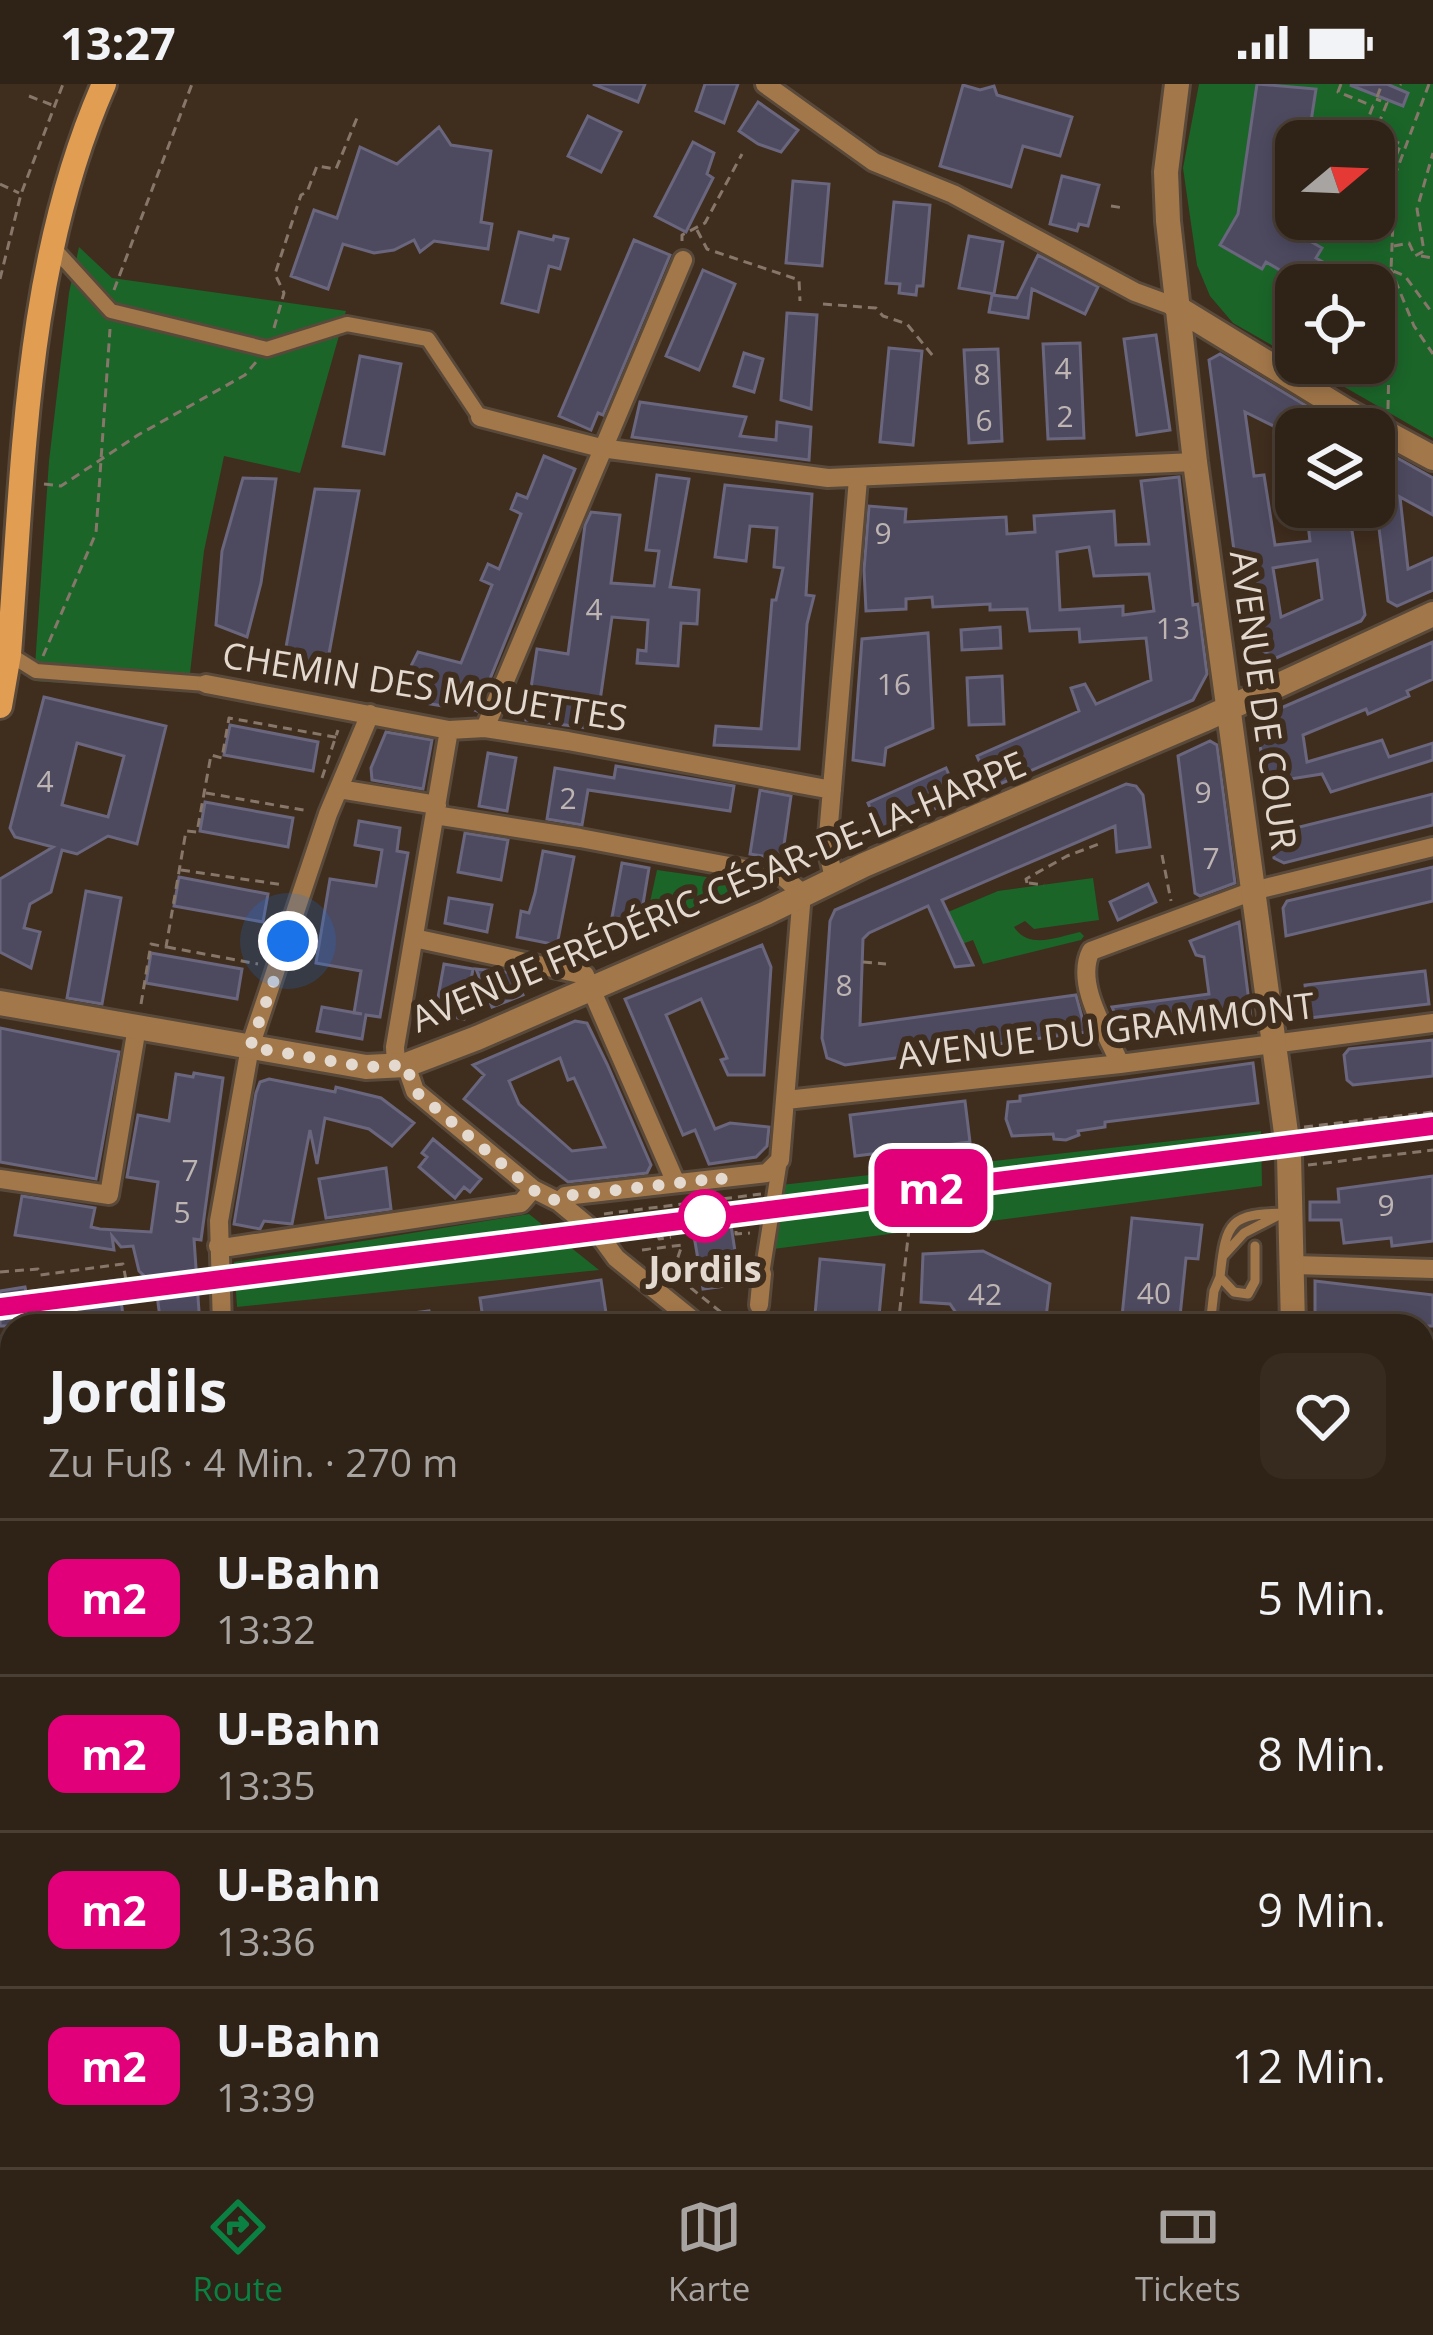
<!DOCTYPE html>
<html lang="de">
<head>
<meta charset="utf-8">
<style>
	body { margin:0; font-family:"Open Sans",sans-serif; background:#372a1f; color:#f1f3f6; height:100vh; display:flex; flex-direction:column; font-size:45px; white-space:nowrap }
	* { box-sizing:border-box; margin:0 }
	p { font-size:39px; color:#a7a4a1 }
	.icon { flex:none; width:66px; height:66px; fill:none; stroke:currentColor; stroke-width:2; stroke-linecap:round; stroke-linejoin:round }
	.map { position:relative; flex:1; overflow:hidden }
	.drawer { position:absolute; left:0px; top:1230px; width:1434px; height:855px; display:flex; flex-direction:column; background:#2f2216; border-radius:36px 36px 0 0; box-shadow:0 6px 18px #0003,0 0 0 3px #4a3f35 }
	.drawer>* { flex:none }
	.badge { padding:0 24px; border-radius:18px; font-size:42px; line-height:78px }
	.needle { width:78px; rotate:71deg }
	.fabs { position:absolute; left:1275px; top:36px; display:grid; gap:24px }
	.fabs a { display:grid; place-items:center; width:120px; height:120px; border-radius:24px; background:#2f2216; box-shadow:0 6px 18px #0003,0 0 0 3px #4a3f35; font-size:60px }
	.you { position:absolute; width:60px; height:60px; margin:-30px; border:9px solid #fff; border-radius:50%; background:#1a73e8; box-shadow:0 0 0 18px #1a73e833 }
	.map>.badge { position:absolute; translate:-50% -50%; box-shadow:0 0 0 6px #fff }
	.round { display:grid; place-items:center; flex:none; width:126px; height:126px; border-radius:24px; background:#372a1f }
	.overview { display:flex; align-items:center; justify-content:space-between; height:204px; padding:0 48px }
	h1 { font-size:57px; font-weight:700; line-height:90px }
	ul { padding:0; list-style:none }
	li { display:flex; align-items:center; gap:36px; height:156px; padding:0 48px; border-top:3px solid #4a3f35 }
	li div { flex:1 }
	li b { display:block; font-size:45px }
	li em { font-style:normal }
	li .badge { min-width:132px; font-weight:700; text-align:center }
	.status { display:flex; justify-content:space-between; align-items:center; height:84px; padding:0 60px; background:#2f2216; direction:ltr }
	.status svg { height:33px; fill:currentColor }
	.tab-bar { display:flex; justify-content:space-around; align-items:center; height:168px; border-top:3px solid #4a3f35; background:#2f2216; font-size:33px; color:#a7a4a1 }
	.tab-bar a { display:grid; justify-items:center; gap:6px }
	.tab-bar .current { color:#0b8043 }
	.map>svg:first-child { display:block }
	.green { fill:#1b6529; fill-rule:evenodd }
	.water { fill:#0e1f23; stroke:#4e5757; stroke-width:3 }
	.building { fill:#4d4a60; stroke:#6a667e; stroke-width:3; fill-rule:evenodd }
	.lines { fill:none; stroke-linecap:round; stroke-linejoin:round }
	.service-casing { stroke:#59493a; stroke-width:15 }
	.pedestrian-casing { stroke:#59493a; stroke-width:20 }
	.minor-casing { stroke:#59493a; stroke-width:24 }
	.tertiary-casing { stroke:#59493a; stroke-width:30 }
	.secondary-casing { stroke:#59493a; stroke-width:30 }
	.path { stroke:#86776a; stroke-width:3; stroke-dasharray:9 6; stroke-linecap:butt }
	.service { stroke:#a2774a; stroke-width:9 }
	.pedestrian { stroke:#a2774a; stroke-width:14 }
	.minor { stroke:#a2774a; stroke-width:18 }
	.tertiary { stroke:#a2774a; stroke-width:24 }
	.secondary { stroke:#e19d52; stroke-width:24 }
	.line-casing { stroke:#fff; stroke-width:27 }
	.line { stroke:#e2007a; stroke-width:18 }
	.walk { stroke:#e4d9cf; stroke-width:12; stroke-dasharray:0 21.6 }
	.stop-dot { fill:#fff; stroke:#e2007a; stroke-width:6 }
	.labels { text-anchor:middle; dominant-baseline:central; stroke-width:12; stroke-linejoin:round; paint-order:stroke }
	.number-label { font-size:30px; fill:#beb5b3 }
	.street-label { font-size:36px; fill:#e4d9cf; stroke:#3f2d1e }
	.stop-label { font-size:36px; font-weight:bold; fill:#e4d9cf; stroke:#3f2d1e }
</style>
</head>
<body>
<div class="status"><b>13:27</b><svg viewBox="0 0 49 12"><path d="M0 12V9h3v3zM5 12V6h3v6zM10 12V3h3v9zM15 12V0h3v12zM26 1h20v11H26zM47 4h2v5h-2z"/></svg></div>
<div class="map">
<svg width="1433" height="2083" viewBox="0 0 1433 2083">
	<rect width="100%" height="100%" fill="#3f2d1e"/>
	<!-- green -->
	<path class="green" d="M1199,0h234v354l-130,-75h71v-78h-78v74l-63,-36 -23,-27 -13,-31 -14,-97zM1296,57h78v78h-78z
		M79,163l33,31 234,33 -46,162 -76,-17 -20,95 -16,140 -154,-10 15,-220 20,-168z
		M657,786l85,12 -1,11 -98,41z
		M1093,794l6,42 -65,9 -9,-8 -11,6c15,23 43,10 66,5l4,4 -3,4 -98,24 -10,-24 -11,4 -14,-32 50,-21z
		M1261,1047l1,55 -489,63 8,-64z
		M529,1130l70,56 -362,37 -3,-45z
		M0,1797l12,48v79l-12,-20 5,-6 -5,-22z
		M670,2073h105l1,10h-105z
		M878,2073h222l1,5 50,-5h91l-2,10h-367z"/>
	<!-- water -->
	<path class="water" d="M0,1938l12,15v120h96l8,10h-116z"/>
	<!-- building -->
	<path class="building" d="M593,0h52l-7,18z
		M705,0h33l-14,39 -28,-12z
		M1257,0l59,5 -8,52h-12l-2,91 28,16 -6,10 47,27h-58l-39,-23 -4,7 -42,-24 18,-31z
		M1387,0l21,9 -5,13 -53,-21z
		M963,1l17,5 14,-4 3,9 75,22 -12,39 -37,-10 -12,41 -71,-21z
		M758,18l40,28 -17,22 -23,-8 -19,-13z
		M588,32l33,16 -20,40 -33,-16z
		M439,43l12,18 40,6 -10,71 11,2 -4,25 -54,-8 -14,11 -6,-12 -20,10 -20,3 -31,-9 -15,45 -37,-13 23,-66 23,8 23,-71 37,17z
		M693,58l21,11 -7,21 6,4 -27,54 -31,-16z
		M1062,92l37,9 -11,41 -9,-2 -2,7 -27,-7z
		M793,97l36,3 -7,82 -36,-3z
		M894,118l36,3 -7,81h-6l-1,9 -17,-2 1,-9 -14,-1z
		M519,148l34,8 1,-4 14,3 -8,30 -11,-3 -11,46 -36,-9z
		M969,152l34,6 -9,52 -35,-6z
		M634,156l36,15 -67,160 -5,-2 -7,17 -32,-14z
		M1038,171l60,32 -13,27 -53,-25 -4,29 -39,-6 3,-17 25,3z
		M703,186l32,14 -36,86 -33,-14z
		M787,229l30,2 -6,94 -30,-9z
		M1156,251l14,95 -33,5 -13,-96z
		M1080,259l4,95 -36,1 -5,-95z
		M889,264l33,3 -9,94 -33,-3z
		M998,265l4,92 -33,2 -5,-93z
		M744,269l19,6 -9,33 -20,-6z
		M1220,270l125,75h-49v8l-51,-25 9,64 10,-1 11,70 35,-4 -2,-17 42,-6 15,97 -4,6 -85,37 -30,-16 -37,-282zM1317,476l5,39 -41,18 -8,-49z
		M360,272l41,8 -17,90 -41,-8z
		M640,318l106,15 -6,19 36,4 1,-18 34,5 -2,33 -177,-23z
		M1374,361l59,33v37l-33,-18 8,72 25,-11v32l-36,16 -9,-5 -14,-113z
		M544,372l31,13 -98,242 -31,-13 -3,8 -30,-5 -7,-7 -3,-12 15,-30 43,11 31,-78 -11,-5 7,-16 11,5 22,-55 -10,-5 6,-15 10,4z
		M657,391l32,4 -19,108 29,3 -2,34 -16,-1 -3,43 -41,-3 1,-13 8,1 2,-31 -36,-3 -16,112 -70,-9 11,-71 31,5 17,-129 6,-13 29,3 -9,68 43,3 5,-35 -13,-1z
		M1179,393l14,128 5,-1 9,70 -14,26 -202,88 -14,-32 102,-45 -8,-23 14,-4 11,20 55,-24 -5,-42 -66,4 -1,-13 -49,2 -3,-22 -37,1v-6l-57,3 -1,-10 -26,2v10l-40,2 -2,-41 5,-64 37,3 -1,13 101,-5 1,17 28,-2 -1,-16 80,-5 2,34 33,-1 -8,-63zM1089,463l5,29 55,-2 5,37 -31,4v-9l-63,4 -3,-58z
		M243,394l33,1 -15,104 -14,54 -31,-12 6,-74z
		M725,401l87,9 -6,101 8,1 -7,28 -8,125 -85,-4 2,-19 45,3 11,-129h4l7,-32 -9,-1 3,-39 -27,-2 -4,35 -31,-4z
		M315,405l44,2 -35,190 -42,-12z
		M1000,543l1,21 -39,2 -1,-20z
		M928,549l5,95 -47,20 -2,17 -31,-5 9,-121z
		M1433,558v37l-26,12 2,5 -41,18 -2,-5 -63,26 4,27 75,-22 7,17 44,-14v17l-102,32 -9,-18 -57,9 -6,-46 15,-26z
		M1002,592l2,48 -35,1 -2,-47z
		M44,613l122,29 -29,118 -29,-8 -31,18 -15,-4 -11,42 -21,12 -6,24 16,4 -9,36 -31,-16v-73l53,-32 -38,-10 -5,-9zM77,659l47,13 -16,61 -46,-12z
		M230,641l88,17 -5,29 -89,-16z
		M386,648l46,8 -9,49 -51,-9 -1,-12z
		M1210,657l7,4 18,138 -35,13 -5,-3 -17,-137z
		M488,669l28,5 -9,53 -28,-5z
		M616,682l118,20 -4,25 -142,-21 -6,35 -35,-6 8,-51 59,10z
		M946,684l13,30 -78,35 -13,-30z
		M1126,700l10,2 7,9 7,52 -33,5 -2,-26 -173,74 31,65 -18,2 -27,-61 -59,27 -6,6 -3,86 216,-30 10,37 -241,33 -18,-7 -5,-20 8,-117 5,-11z
		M760,706l31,6 -9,63 -32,-5z
		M1433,710v31l-149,38 -10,-5 -3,-24z
		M205,718l88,16 -5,29 -88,-16z
		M359,737l41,7 -3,23 11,2 -28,164 -14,-2 -4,24 -45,-8 5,-24 40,7 -8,-1 7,-42 -45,-8 14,-84 46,7 6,-36 -27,-5z
		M465,749l43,7 -7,40 -43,-8z
		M543,767l31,6 -17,88 -40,-8 4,-26 8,2 6,-20z
		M622,779l27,5 -9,54 -28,-5z
		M1433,783v34l-147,35 -3,-28 4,-7z
		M179,793l89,17 -5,28 -89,-16z
		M1148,800l8,18 -38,18 -8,-18z
		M86,807l35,7 -19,106 -35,-6z
		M449,814l43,7 -5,27 -42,-9z
		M1239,838l12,96 -4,5 -121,14 -14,-30 97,-13 -5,-37 -8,-2 -6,-14z
		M762,861l9,22 -7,108h-36l-7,-15 6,-2 -26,-59 -35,16 49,114 15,-6 39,4 -2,19 -11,11 -47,7 -14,-34 -12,5 -58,-136z
		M151,869l91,16 -5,30 -91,-16z
		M444,880l29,5 -9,50 -29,-5z
		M476,885l38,4 9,22 -31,12z
		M1425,887l4,33 -120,14 -4,-33z
		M575,937l12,2 20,41 44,101 -4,8 -79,9 -104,-83 20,-24 -11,-10zM560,974l8,22 6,-2 31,69 -33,4 -53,-47 -10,-23z
		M0,944l119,24 -23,127 -96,-17z
		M1433,956v36l-80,9 -6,-5 -3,-25 5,-6z
		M1253,979l5,40 -153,19v5l-27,4 1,4 -13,5 -12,-1 -1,-5 -41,2 -6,-17 2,-17 12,-1v-5z
		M194,989l29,5 -22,162 -7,-1 6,87h-39l-5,-39 -17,-16 -6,-25 -12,1 -9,-11 2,14 -99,-15 7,-39 73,12 -4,19 9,2 51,3 7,-50 -31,-5 11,-62 31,6 7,-47 17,3z
		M269,995l66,13 1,-5 45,11 33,25 -22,23 -23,-17 -44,-11 -8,46 -7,-34 -18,94 -28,-3 -4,8 -26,-5 22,-131 4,-11z
		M965,1017l5,41 -115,14 -5,-41z
		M433,1055l48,40 -11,13 -6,-5 -9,11 -36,-31 8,-10 -5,-4z
		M386,1084l5,41 -65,9 -7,-39z
		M1433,1092v65l-41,5 -1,-8 -47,5 -3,-23h-31v-18h29l-1,-13z
		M1132,1134l70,7 -4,34 -12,-1 -7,68h-58z
		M731,1141l9,59 -37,5 -10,-59z
		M983,1167l67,33 -5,42h-80l-15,-22 -29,-2 2,-48z
		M820,1175l64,6 -6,61h-64z
		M118,1196l6,42 -29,4h-95v-35l25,-4 1,5z
		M601,1196l7,46h-124l-4,-28z
		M1315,1197l118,14v31h-118z
		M429,1227l2,15h-50v-9z"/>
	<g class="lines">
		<!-- service casing -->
		<g class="service-casing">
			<path id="service" d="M1255,1162v35l-7,13 -14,-2 -14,-15c6,-57 10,-63 67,-64
				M1223,1172l21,-23 37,-19
				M1211,1239l7,-5 25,8
				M1210,1242l4,-35 6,-14
				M489,2073v10"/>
		</g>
		<!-- pedestrian casing -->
		<g class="pedestrian-casing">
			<path id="pedestrian" d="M51,161l60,66 156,38 80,-25 81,15 52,78
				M9,570l27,17 170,13
				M762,1190l18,-114
				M0,1655l12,-9
				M0,1780l2,-1
				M0,1921l12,15
				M123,2073l8,10"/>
		</g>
		<!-- minor casing -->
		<g class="minor-casing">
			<path id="minor" d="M765,0l109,78 79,32 182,98 41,15
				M480,333l121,31 227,30 367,-16
				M206,600l243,46 36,-2 83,13 264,49
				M485,644l198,-468
				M339,705l98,16
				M435,731l145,23 202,38 20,17 -22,267 -13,13 -202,23 -6,6
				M834,794l-7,-30 31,-369
				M414,854l171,37 91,208
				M1120,980c-13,-31 -46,-80 -29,-113l162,-60 180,-44
				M406,981l9,26 118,98 26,13 41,34 16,22 84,68
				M396,982l-1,-19 54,-317
				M786,1016l334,-36 313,-41
				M0,1095l109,16 28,-168
				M218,1162l11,1 292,-44 12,-14
				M1294,1181l139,4
				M759,1221l3,-31
				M222,1242l-3,-105 31,-174 78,-233 42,-100
				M1422,1795l11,8
				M1422,1937l11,-1"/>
		</g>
		<!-- tertiary casing -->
		<g class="tertiary-casing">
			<path id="tertiary" d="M1177,0l-11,88 2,49 27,241 94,693 4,171
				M1176,223l170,104 87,47
				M0,919l366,64 40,-2 71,-27 289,-125 98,-48 339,-145 230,-106
				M0,1703l12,48
				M177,2073l8,10"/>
		</g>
		<!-- secondary casing -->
		<g class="secondary-casing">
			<path id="secondary" d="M0,622l9,-52c15,-192 16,-391 95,-570
				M1422,1359h11
				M0,1393l12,-6
				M1260,2083l2,-10"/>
		</g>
		<!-- path -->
		<path class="path" d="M1341,0l-3,8 35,14
			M1429,0l-34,91 -4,95 14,6 28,38
			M1400,1l1,-1
			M29,12l23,9
			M1377,13l5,-13
			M1373,22l-9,23 11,4 12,-30 -11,-4
			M1377,50l24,10 -5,12 5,2
			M0,100l19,9
			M1111,122l13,2
			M697,146l10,19 92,31 1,21
			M682,157v-6l23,-12 37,-69
			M1394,162l15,-3 6,13 9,-5 -7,-42 16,-56
			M1421,172l12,2
			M0,195l21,-85 42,-110
			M114,206l78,-206
			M823,220l53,4 7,8 24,8 26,32
			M274,244l10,-35 -9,-19 26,-79 6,-3 10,-26 19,3 21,-51
			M1388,325l3,-139 23,56 19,28
			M44,400l17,2 77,-51 107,-60 11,-13
			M43,572l53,-123 14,-204
			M322,694l16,-48
			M206,709l103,18
			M1162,771l9,46
			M181,786l103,15
			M1027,799l-1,-4 41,-23 32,-12
			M1029,799l15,2
			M167,863l91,17
			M863,878l23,2
			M141,920l10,-60 15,3 20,-116 11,1 14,-77 11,3 7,-40 111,20
			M1304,1043l129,-15
			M1308,1081l125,-15
			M888,1119l20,24
			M604,1130l157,-20
			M786,1133l483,-59
			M736,1147v3l14,-1
			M658,1151l1,4 12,-2
			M642,1166l40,-5 -5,15
			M0,1188l38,-3 2,6 83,-11 3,16 23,-2
			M241,1189l324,-41
			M667,1190l9,-12 10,22 52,42
			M898,1242l11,-97 28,-30
			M1422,1607l11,6
			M788,2073l1,10
			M859,2073l1,10
			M883,2083l13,-10"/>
		<!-- service -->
		<use href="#service" class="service"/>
		<!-- pedestrian -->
		<use href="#pedestrian" class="pedestrian"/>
		<!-- minor -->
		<use href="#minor" class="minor"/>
		<!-- tertiary -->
		<use href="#tertiary" class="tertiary"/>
		<!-- secondary -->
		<use href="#secondary" class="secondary"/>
	</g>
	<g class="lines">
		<!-- line casing -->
		<g class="line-casing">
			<path id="line" d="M0,1223l1433,-181"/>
		</g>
		<!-- line -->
		<use href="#line" class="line"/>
		<!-- walk -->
		<path class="walk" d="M288,857l-38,106 116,20 40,-2 9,26 118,99 26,12 6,-6 157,-18 -17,38"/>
	</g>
	<!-- markers -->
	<circle class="stop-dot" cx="705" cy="1132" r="24"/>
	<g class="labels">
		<!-- number labels -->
		<g class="number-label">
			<text x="1063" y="283">4</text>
			<text x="982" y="289">8</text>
			<text x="1065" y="331">2</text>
			<text x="984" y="335">6</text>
			<text x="883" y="448">9</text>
			<text x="594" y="524">4</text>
			<text x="1173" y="543">13</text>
			<text x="894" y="599">16</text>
			<text x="45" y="696">4</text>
			<text x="1203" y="707">9</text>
			<text x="568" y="713">2</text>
			<text x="1211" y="773">7</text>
			<text x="844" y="900">8</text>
			<text x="190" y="1085">7</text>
			<text x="1386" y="1120">9</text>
			<text x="182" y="1127">5</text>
			<text x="1154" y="1208">40</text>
			<text x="985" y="1209">42</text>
		</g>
		<!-- street labels -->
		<g class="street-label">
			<text transform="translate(425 602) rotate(9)">CHEMIN DES MOUETTES</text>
			<text transform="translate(1264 616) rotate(82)">AVENUE DE COUR</text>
			<text transform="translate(718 807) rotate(-23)">AVENUE FRÉDÉRIC-CÉSAR-DE-LA-HARPE</text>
			<text transform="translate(1106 946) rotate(-7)">AVENUE DU GRAMMONT</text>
		</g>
		<!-- stop labels -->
		<g class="stop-label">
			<text x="705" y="1184">Jordils</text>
		</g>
	</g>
</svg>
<div class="fabs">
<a><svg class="needle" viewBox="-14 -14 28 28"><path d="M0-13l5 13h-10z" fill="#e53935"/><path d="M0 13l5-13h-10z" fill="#a7a4a1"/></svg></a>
<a><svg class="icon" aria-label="locate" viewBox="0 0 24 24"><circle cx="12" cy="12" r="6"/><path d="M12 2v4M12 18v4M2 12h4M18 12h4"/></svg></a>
<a><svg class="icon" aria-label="layers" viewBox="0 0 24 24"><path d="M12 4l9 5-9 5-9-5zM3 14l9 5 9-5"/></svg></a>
</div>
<div class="you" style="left:288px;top:857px"></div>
<b class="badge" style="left:931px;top:1104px;background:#e2007a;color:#fff">m2</b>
<section class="drawer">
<div class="overview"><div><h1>Jordils</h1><p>Zu Fuß · 4 Min. · 270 m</p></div><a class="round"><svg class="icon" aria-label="heart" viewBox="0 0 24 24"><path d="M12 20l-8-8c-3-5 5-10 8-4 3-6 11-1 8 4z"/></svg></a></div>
<ul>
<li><span class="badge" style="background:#e2007a;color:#fff">m2</span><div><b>U-Bahn</b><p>13:32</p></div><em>5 Min.</em></li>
<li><span class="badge" style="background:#e2007a;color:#fff">m2</span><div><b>U-Bahn</b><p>13:35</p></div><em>8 Min.</em></li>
<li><span class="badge" style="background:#e2007a;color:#fff">m2</span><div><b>U-Bahn</b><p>13:36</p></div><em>9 Min.</em></li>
<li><span class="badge" style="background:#e2007a;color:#fff">m2</span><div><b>U-Bahn</b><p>13:39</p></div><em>12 Min.</em></li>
</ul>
</section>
</div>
<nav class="tab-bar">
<a class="current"><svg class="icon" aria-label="directions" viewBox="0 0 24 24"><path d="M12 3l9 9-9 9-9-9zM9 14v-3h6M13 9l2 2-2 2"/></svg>Route</a>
<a><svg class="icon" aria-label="map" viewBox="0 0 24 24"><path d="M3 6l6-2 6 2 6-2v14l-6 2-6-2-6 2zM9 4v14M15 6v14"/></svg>Karte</a>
<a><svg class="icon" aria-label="tickets" viewBox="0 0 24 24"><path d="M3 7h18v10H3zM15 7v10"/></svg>Tickets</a>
</nav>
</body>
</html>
